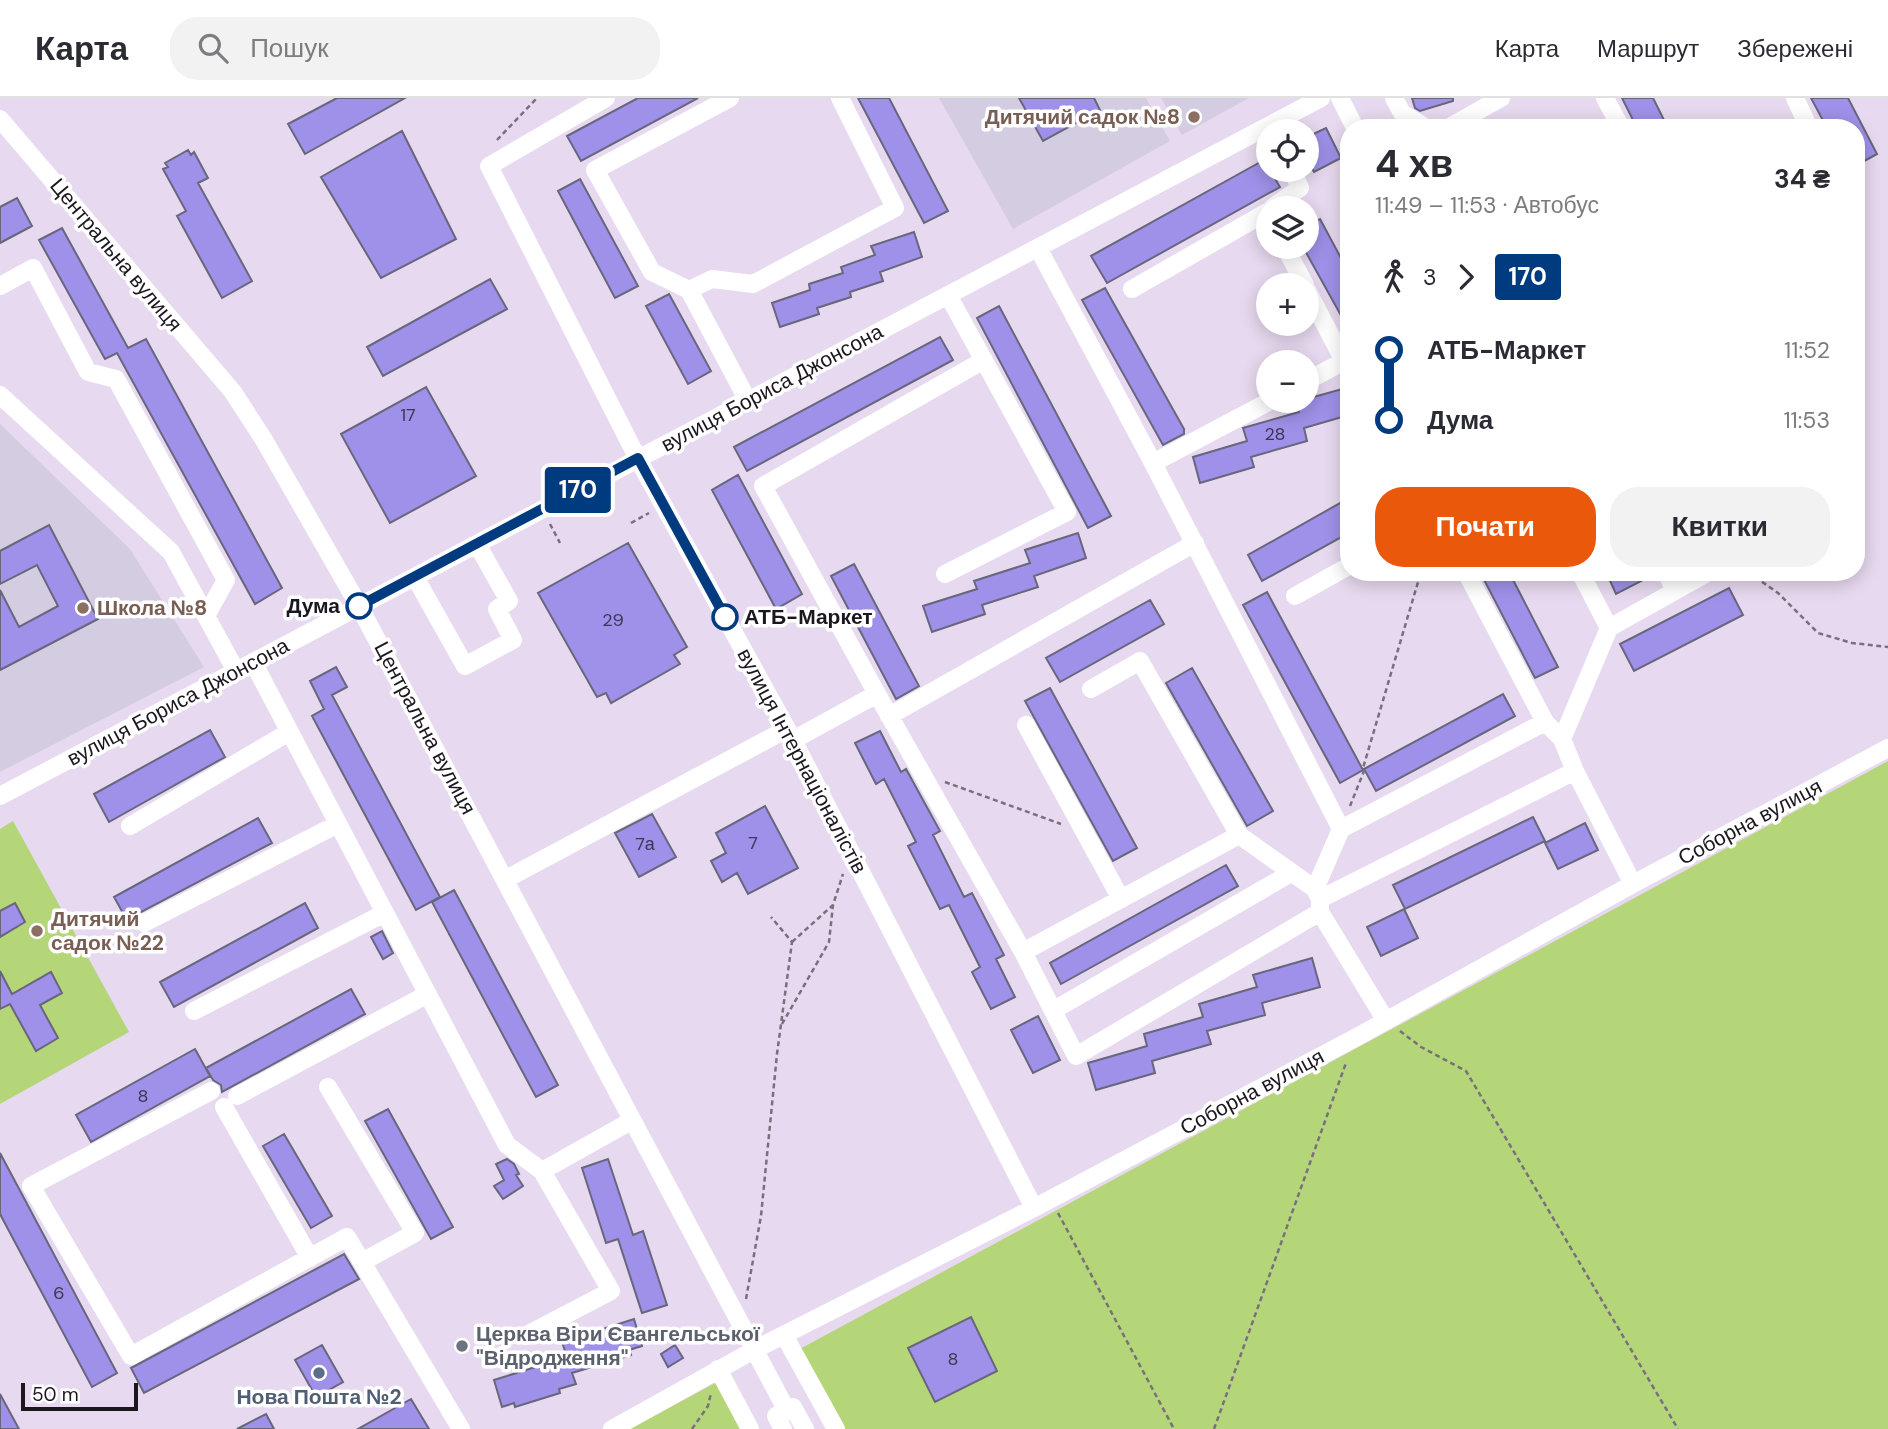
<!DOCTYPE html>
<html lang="uk">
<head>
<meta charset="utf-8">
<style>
	body { margin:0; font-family:"DM Sans",sans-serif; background:#f2f2f3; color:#2b2b33; height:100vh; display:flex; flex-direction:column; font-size:26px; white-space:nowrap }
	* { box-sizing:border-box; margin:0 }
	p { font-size:23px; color:#7c7c81 }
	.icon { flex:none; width:38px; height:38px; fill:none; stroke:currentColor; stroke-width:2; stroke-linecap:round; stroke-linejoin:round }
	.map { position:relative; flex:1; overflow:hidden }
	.side { position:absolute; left:1340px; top:21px; width:525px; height:462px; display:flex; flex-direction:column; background:#fff; border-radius:28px; box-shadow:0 4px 18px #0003 }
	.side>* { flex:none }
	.badge { padding:0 14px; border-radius:5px; font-size:24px; line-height:46px }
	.buttons { position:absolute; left:1256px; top:21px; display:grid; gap:14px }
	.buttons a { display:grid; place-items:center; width:63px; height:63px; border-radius:50%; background:#fff; box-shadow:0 4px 18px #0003; font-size:35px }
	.scale { position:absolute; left:21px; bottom:18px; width:117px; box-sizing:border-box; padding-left:7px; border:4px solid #1c171f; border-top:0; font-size:19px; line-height:24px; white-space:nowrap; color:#1c171f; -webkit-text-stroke:5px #fff; paint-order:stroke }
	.map>.badge { position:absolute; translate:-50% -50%; box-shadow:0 0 0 4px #fff }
	.legs { display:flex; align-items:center; gap:10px; height:77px; padding:0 35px; font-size:23px }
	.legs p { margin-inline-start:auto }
	.overview { display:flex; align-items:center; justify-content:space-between; height:119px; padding:0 35px }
	h1 { font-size:38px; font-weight:700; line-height:52px }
	.primary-button { display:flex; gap:14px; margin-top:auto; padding:14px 35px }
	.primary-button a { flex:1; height:80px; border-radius:28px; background:#ea580c; color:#fff; font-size:28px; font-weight:700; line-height:80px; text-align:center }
	.primary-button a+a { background:#f2f2f3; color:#2b2b33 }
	ul { padding:0 35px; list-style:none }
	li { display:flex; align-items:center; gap:24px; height:70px; font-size:26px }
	li i { display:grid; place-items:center; width:10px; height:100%; margin:0 9px; background:currentColor }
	li i::after { content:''; width:18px; height:18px; margin:-9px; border:5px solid; border-radius:50%; background:#fff }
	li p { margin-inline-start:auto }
	li:first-child i { background:linear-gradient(#0000 50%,currentColor 0) }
	li:last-child i { background:linear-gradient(currentColor 50%,#0000 0) }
	header { display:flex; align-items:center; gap:42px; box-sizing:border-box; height:98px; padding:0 35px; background:#fff; border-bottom:2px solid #e1e1e2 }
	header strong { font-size:33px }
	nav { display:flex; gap:38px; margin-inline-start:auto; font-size:24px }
	.search { width:490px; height:63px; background:#f2f2f3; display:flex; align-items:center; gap:18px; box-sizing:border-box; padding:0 24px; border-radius:28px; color:#7c7c81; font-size:26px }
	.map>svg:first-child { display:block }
	.education { fill:#d4cde2 }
	.green { fill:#b5d579 }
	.building { fill:#9f91e9; stroke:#68667c; stroke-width:2 }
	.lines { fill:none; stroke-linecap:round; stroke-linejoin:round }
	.path { stroke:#79707e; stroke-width:2.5; stroke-dasharray:5 3.5; stroke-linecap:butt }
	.minor { stroke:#fff; stroke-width:18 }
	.line-1-casing { stroke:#fff; stroke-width:16 }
	.line-1 { stroke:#003b80; stroke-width:10 }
	.education-dot { fill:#8d6e63; stroke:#fff; stroke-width:2.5 }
	.stop-1-dot { fill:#fff; stroke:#003b80; stroke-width:3.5 }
	.worship-dot { fill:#6b7280; stroke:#fff; stroke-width:2.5 }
	.service-dot { fill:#5c6f8a; stroke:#fff; stroke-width:2.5 }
	.labels { text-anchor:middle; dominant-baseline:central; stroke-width:7; stroke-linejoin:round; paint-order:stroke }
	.number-label { font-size:18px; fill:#3d3652 }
	.education-label { font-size:21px; font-weight:bold; fill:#785e54; stroke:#fff; text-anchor:start }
	.street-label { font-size:21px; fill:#1c171f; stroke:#fff }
	.stop-label { font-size:21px; font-weight:bold; fill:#1c171f; stroke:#fff; text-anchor:end }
	.worship-label { font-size:21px; font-weight:bold; fill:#5b616d; stroke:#fff; text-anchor:start }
	.service-label { font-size:21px; font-weight:bold; fill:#4e5e75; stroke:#fff }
</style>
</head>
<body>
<header>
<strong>Карта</strong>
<div class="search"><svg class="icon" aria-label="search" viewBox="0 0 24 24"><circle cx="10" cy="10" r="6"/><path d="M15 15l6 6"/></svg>Пошук</div>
<nav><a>Карта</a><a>Маршрут</a><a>Збережені</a></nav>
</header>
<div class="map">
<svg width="1888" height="1331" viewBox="0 0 1888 1331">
	<rect width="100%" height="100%" fill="#e7d9ef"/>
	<!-- education -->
	<path class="education" d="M939,0h207l24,43 -157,88z
		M1161,0h88l-67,37z
		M0,326l130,125 74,118 -204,105z"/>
	<!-- green -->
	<path class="green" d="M1888,663v668h-1046l-44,-79z
		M13,723l116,211 -129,72v-275z
		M719,1283l25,48h-114z"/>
	<!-- building -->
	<path class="building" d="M337,0h68l-100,56 -17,-30z
		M638,0h60l-117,63 -14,-25z
		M858,0h31l59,113 -24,12z
		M1019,0h75l6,12 -57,31z
		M1412,0h41v3l-33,10 -5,-3z
		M1622,0h31l15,30h-31z
		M1811,0h37l29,56 -20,11v-37h-30z
		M1326,30l15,30 -27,14 -7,-12v-23z
		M402,33l54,108 -75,39 -60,-101z
		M188,52l3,5 3,-3 14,26 -10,5 54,98 -30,17 -45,-82 9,-5 -23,-42 5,-2 -3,-4z
		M1264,62l16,27 -173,96 -16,-27z
		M580,81l58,107 -23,12 -57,-107z
		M17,100l15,28 -32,17v-36z
		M1320,121l29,54v57l-46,-83h4v-21z
		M62,130l66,120 18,-9 136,249 -27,16 -138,-251 -12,6 -66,-119z
		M914,134l8,25 -42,15 3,9 -33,11 1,5 -34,11 2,6 -39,13 -8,-24 38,-13 -1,-6 34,-11 -2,-6 34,-12 -4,-9z
		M490,181l17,30 -124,67 -16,-29z
		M1105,190l79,141v5l-21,11 -81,-145z
		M669,196l42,77 -23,13 -42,-78z
		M999,208l112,210 -23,12 -111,-210z
		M940,239l13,23 -206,111 -13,-24z
		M426,289l50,89 -86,47 -49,-89z
		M1349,289v28l-45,13 3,13 -56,16 3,10 -54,16 -7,-26 54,-16 -4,-13 56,-16 -3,-10z
		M738,377l64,119 -26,15 -64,-119z
		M1349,400v35l-87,48 -14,-26z
		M49,427l49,94 -98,51v-80l19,37 39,-21 -21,-41 -37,19v-33z
		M1078,435l8,25 -52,18 4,11 -56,18 3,9 -53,18 -9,-26 54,-17 -3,-8 56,-18 -5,-13z
		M628,445l59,104 -13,8 6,9 -69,39 -5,-10 -9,4 -59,-104z
		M854,466l65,122 -23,13 -65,-123z
		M1480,474h29l49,95 -23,11z
		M1606,474h49v2l-39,20z
		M1729,490l14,27 -109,56 -14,-27z
		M1267,494l96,178 -23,13 -97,-178z
		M1150,502l14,24 -104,58 -14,-24z
		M336,569l11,20 -15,8 108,202 -24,13 -104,-194 12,-7 -14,-28z
		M1192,570l81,143 -26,15 -81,-143z
		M1050,590l87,160 -24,13 -88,-160z
		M1503,596l12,22 -139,75 -12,-22z
		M210,632l15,27 -116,65 -15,-28z
		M880,633l21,41 5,-3 34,62 -7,4 31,62 8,-4 32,62 -8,4 19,38 -24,12 -19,-37 8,-5 -31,-62 -9,4 -32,-63 8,-4 -32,-63 -8,5 -21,-41z
		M765,708l33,62 -50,26 -11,-21 -15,9 -11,-21 15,-8 -10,-20z
		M652,716l24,43 -37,20 -24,-44z
		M1533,719l12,24 -140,68 -12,-24z
		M258,720l14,25 -133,70 -11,9 -14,-25z
		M1585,725l13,27 -40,19 -13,-26z
		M1226,767l12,21 -177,98 -11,-21z
		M454,792l104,195 -22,12 -104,-195z
		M15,805l10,19 -25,15v-26z
		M305,805l13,25 -144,79 -14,-25z
		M1404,811l14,29 -37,18 -14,-29z
		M382,833l11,22 -10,6 -12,-22z
		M1312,860l8,29 -58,16 3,12 -58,16 4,13 -59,17 3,12 -59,17 -8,-27 59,-17 -3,-12 59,-17 -4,-13 58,-17 -4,-12z
		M0,873l12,23 39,-22 11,21 -22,12 18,33 -22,13 -26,-47 -10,5z
		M351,891l14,25 -143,78 -1,-7 -8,-5 -7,-12z
		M1038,918l22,44 -27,13 -22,-43z
		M195,951l15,27 -119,66 -15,-27z
		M388,1011l65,118 -22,12 -66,-118z
		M284,1036l48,82 -21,12 -48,-82z
		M0,1055l117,220 -25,14 -92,-173z
		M507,1061l7,5 5,10 -3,1 7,11 -20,13 -9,-13 10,-6 -8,-16z
		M608,1061l25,76 10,-4 24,74 -25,8 -24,-74 -12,4 -24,-75z
		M344,1156l15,25 -215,114 -13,-25z
		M971,1219l26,54 -62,31 -27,-54z
		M634,1221l8,27 -13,4 2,5 -59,18 4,11 -17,5 1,4 -45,14 -1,-4 -12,4 -8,-27 73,-23 -5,-15z
		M322,1247l21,37 -27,15 -21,-37z
		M675,1247l8,13 -15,9 -7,-13z
		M0,1296l19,35h-19z
		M411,1301l18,30h-71z
		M266,1316l8,15h-37z"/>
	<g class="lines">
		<!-- path -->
		<path class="path" d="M497,42l40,-42
			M631,425l18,-10
			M550,426l10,19
			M1748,474l30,21 40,40 34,10 36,4
			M945,684l116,42
			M1350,708l14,-35 -1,-3 58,-196
			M792,844l41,-37 10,-31
			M782,926l47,-82 4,-37
			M1400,933l21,16 45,24 212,358
			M1058,1115l116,216
			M746,1201l15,-83 16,-162 15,-112 -21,-25
			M692,1331l16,-23 3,-13
			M1214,1331l132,-366"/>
		<!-- minor -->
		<path class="minor" d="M606,0l-117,68 149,293 155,281 241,468
			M730,0l-135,72 57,102 37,18 23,-11 41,5 142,-76 -55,-110
			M1340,0l15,30
			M1394,0l8,15 24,15
			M1605,0l16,30
			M1795,0l14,30
			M0,21l233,273 31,48 95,166 428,805
			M1448,30l53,-30
			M1272,110l28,-20 -8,-18
			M1285,149l20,38
			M1038,150l115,215 188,366
			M0,188l33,-18 55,104 28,7 110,201 -20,36 30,55
			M1132,191l135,-77
			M689,192l59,111
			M1307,192l37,71 -37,20
			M984,262l-221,126 114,208 146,258 53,104 244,-144
			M0,297l171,157 35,64
			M1153,365l117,-62
			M1466,474l79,150 17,17 13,32 58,113
			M1580,474l29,56
			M1666,474l9,19
			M945,476l122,-62 -119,-217
			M415,479l50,89 48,-26 -16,-31 12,-8 -32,-57
			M1295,498l54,-30
			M253,564l254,483 35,26 69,120 -86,45
			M1091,591l49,-28 99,174 76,54 5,10v13l66,109
			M889,618l306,-173
			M1026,627l95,174
			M1562,641l47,-111 100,-56
			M793,642l84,-46
			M0,698l1321,-698
			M130,728l159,-94
			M506,781l281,-150
			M1315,791l26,-60 204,-107
			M1320,801l255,-128
			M144,825l194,-99
			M1023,854l216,-117
			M1054,912l237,-137
			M194,913l191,-98
			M328,989l87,146 -53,29
			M211,993l-180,95 100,170 216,-119 114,192
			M237,998l191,-102
			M224,1009l86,151
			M542,1073l89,-50
			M784,1237l52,94
			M718,1271l32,60
			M612,1331l142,-79 280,-142 321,-170 278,-154 255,-136
			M783,1331l-7,-13 17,-9 12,22"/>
	</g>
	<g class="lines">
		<!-- line-1 casing -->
		<g class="line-1-casing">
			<path id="line-1" d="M359,508l279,-148 87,159"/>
		</g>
		<!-- line-1 -->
		<use href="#line-1" class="line-1"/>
	</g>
	<!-- markers -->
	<g class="education-dot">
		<circle cx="1194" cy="19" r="7"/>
		<circle cx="83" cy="510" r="7"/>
		<circle cx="37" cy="833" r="7"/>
	</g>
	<g class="stop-1-dot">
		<circle cx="359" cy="508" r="12"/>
		<circle cx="725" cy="519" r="12"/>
	</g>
	<circle class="worship-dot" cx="462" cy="1248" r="7"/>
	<circle class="service-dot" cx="319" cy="1275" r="7"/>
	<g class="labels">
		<!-- number labels -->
		<g class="number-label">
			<text x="408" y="317">17</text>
			<text x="1275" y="336">28</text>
			<text x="613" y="522">29</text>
			<text x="753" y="745">7</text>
			<text x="645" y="746">7а</text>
			<text x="143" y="998">8</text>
			<text x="59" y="1195">6</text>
			<text x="953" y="1261">8</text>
		</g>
		<!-- education labels -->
		<g class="education-label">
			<text x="1180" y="19" text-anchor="end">Дитячий садок №8</text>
			<text x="97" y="510">Школа №8</text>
			<text x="51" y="821">Дитячий<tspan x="51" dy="24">садок №22</tspan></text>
		</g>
		<!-- street labels -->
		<g class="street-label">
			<text transform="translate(116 157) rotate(50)">Центральна вулиця</text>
			<text transform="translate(772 290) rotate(-28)">вулиця Бориса Джонсона</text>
			<text transform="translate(178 604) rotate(-28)">вулиця Бориса Джонсона</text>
			<text transform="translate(425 630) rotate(62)">Центральна вулиця</text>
			<text transform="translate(802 663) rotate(62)">вулиця Інтернаціоналістів</text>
			<text transform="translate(1750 724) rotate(-28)">Соборна вулиця</text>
			<text transform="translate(1252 994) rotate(-28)">Соборна вулиця</text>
		</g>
		<!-- stop labels -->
		<g class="stop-label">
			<text x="340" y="508">Дума</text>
			<text x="744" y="519" text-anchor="start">АТБ-Маркет</text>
		</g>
		<!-- worship labels -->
		<g class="worship-label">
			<text x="476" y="1236">Церква Віри Євангельської<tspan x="476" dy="24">"Відродження"</tspan></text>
		</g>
		<!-- service labels -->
		<g class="service-label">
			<text x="319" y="1299">Нова Пошта №2</text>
		</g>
	</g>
</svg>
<div class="buttons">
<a><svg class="icon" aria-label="locate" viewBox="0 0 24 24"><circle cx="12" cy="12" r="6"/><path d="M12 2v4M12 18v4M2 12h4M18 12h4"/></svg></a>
<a><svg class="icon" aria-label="layers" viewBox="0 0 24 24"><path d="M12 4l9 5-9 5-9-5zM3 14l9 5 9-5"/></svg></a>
<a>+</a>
<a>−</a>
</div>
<div class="scale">50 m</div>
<b class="badge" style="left:578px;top:392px;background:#003b80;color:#fff">170</b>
<section class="side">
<div class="overview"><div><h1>4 хв</h1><p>11:49 – 11:53 · Автобус</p></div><b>34 ₴</b></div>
<div class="legs"><svg class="icon" aria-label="walk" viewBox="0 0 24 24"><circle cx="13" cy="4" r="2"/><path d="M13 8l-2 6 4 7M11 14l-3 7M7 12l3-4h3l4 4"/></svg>3<svg class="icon" aria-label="forward" viewBox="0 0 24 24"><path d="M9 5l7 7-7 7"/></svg><b class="badge" style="background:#003b80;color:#fff">170</b></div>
<ul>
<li><i style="color:#003b80"></i><b>АТБ-Маркет</b><p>11:52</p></li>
<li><i style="color:#003b80"></i><b>Дума</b><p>11:53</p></li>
</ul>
<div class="primary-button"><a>Почати</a><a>Квитки</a></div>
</section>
</div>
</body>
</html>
